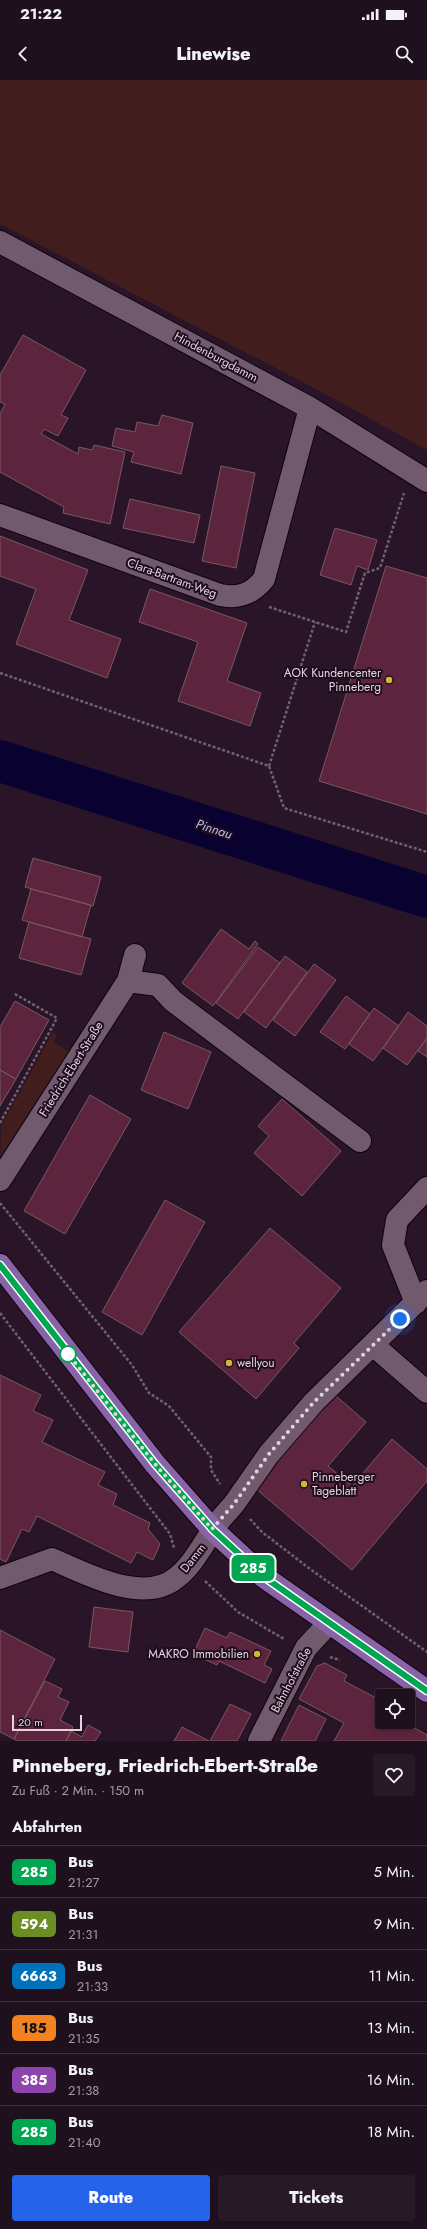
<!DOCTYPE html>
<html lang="de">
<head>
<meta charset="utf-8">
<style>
	body { margin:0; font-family:Jost,sans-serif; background:#271926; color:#f1f3f6; height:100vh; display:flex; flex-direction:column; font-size:15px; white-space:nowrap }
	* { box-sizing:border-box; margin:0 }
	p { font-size:13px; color:#a19da4 }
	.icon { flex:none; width:22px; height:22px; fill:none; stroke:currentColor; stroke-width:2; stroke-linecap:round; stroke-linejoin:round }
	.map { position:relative; height:1661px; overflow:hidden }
	.details { display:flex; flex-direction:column; background:#1f101d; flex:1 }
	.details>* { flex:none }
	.badge { padding:0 8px; border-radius:6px; font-size:14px; line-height:26px }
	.controls { position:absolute; left:375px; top:1609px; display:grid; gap:8px }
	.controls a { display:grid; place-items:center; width:40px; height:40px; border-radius:4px; background:#1f101d; box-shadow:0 2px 6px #0003,0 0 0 1px #3c303b; font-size:20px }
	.scale { position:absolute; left:12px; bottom:10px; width:70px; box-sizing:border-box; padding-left:4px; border:2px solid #e1d3df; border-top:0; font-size:11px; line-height:14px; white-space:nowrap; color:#e1d3df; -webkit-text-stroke:3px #1f0c1d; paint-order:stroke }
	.you { position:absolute; width:20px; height:20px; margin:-10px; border:3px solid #fff; border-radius:50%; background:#1a73e8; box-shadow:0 0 0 6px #1a73e833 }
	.map>.badge { position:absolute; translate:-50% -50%; box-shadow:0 0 0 2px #fff }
	h2 { padding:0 12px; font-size:15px; line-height:36px }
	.round { display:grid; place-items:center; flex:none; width:42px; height:42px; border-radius:4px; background:#271926 }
	.overview { display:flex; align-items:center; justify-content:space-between; height:68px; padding:0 12px }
	h1 { font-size:19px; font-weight:800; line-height:30px }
	.button { display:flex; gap:8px; margin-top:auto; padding:8px 12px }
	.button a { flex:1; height:46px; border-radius:4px; background:#2563eb; color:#fff; font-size:16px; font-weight:800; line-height:46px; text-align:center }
	.button a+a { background:#271926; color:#f1f3f6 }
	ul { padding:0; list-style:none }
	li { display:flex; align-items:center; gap:12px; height:52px; padding:0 12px; border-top:1px solid #3c303b }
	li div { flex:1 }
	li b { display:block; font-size:15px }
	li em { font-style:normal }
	li .badge { min-width:44px; font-weight:700; text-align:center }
	.status { display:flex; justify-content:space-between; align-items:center; height:28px; padding:0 20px; background:#1f101d; direction:ltr }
	.status svg { height:11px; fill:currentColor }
	header { display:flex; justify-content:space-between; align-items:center; height:52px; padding:0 12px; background:#1f101d; font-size:18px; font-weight:800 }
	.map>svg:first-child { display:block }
	.green { fill:#411d1d }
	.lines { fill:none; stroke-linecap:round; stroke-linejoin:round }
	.river { stroke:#090230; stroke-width:42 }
	.building { fill:#5d253d; stroke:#775863 }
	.minor-casing { stroke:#11020f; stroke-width:24 }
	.major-casing { stroke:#11020f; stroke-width:24 }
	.path { stroke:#726070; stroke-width:2.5; stroke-dasharray:3 2; stroke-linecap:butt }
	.minor { stroke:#71596e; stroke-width:22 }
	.major { stroke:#8963a7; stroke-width:22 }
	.line-casing { stroke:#fff; stroke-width:9 }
	.line { stroke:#00a651; stroke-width:6 }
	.walk { stroke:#e1d3df; stroke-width:4; stroke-dasharray:0 7.2 }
	.poi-dot { fill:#d0b836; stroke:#1f0c1d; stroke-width:1.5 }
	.stop-dot { fill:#fff; stroke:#00a651; stroke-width:2 }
	.labels { text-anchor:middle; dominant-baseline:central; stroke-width:4; stroke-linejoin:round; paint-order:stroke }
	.street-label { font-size:12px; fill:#e1d3df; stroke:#1f0c1d }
	.poi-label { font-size:12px; fill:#e1d3df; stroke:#1f0c1d; text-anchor:end }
	.water-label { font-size:13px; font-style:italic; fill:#b9bff1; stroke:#1f0c1d }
</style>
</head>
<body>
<div class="status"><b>21:22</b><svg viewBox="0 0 49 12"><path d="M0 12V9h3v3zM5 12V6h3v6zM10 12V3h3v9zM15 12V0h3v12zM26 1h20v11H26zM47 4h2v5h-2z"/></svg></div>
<header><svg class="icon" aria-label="back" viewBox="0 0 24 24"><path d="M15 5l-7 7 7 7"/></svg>Linewise<svg class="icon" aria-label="search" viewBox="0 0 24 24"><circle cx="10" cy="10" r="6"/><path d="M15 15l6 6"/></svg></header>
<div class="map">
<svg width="427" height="1661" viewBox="0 0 427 1661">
	<rect width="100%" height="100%" fill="#291527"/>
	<!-- green -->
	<path class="green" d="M0,0h427v370l-102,-56 -325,-170z
		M53,952l4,3 -3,7 15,10 -69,107 1,-33z"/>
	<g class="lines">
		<!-- river -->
		<path class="river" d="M0,681l427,136"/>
	</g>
	<!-- building -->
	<path class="building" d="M23,255l63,35 -25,45 7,3 -10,18 -14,-7 -3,5 37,20 1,-7 13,3 2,-5 31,7 -15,72 -47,-11 1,-6 -64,-35v-58l5,-10 -5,-2v-27z
		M162,335l31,8 -12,51 -50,-12 3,-10 -22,-6 4,-18 19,4 2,-10 21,4z
		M221,386l34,7 -19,95 -34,-7z
		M130,419l70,16 -6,28 -71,-15z
		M335,448l42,12 -9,30 -11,-4 -6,19 -31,-10z
		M0,456l88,34 -19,50 52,19 -14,39 -91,-34 20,-55 -36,-13z
		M386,486l41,12v236l-108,-33z
		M150,509l97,34 -20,58 34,12 -11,33 -72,-25 20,-59 -59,-20z
		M33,778l68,19 -8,29 -68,-19z
		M31,809l60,16 -9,32 -60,-17z
		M29,842l62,17 -10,36 -62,-17z
		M221,849l28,20 6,-8 3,3 -45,62 -31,-23z
		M258,867l22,16 -42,56 -22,-16z
		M285,876l22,16 -41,56 -22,-16z
		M314,884l22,16 -41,56 -22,-16z
		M346,916l24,18 -25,35 -25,-17z
		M15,921l34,19 -33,59 -16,-9v-43z
		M374,928l25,18 -26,35 -24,-17z
		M408,932l19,14v12l-20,27 -24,-17z
		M164,952l47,20 -23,57 -47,-19z
		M427,958v19l-9,-6z
		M0,990l16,9 -16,27z
		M90,1015l41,24 -66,115 -41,-23z
		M282,1019l59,52 -39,45 -48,-43 15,-17 -11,-10z
		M165,1120l40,22 -63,113 -40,-23z
		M270,1148l71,60 -47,55 5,5 -43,51 -77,-67z
		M0,1295l41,20 -8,16 20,9 -11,22 63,30 -7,13 19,9 -4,11 37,18 -2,6 12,15 -7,16 -16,-8 -6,11 -94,-47 -8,16 -7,-3 -16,33 -6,-3z
		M335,1315l31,27 -38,44 24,20 40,-47 35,30v12l-75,89 -97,-82z
		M94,1527l39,5 -5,40 -39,-5z
		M205,1548l22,10 3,-6 41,19 -7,14 8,4 -7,14 -46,-22 -2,4 -24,-11z
		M0,1550l55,29 -41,80 -14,-7z
		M325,1583l22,12 -3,6 38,20v21h22l23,13v6h-93l10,-18 -45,-24 18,-33z
		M45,1601l17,8 -4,8 11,5 -9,18 13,7 -7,14h-49l-3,-2z
		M230,1624l21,10 -14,27h-27z
		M299,1625l27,14 -11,22h-34z
		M88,1645l13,7 -6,9h-29l5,-10 11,6z
		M182,1647l27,14h-35z"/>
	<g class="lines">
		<!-- minor casing -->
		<g class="minor-casing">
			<path id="minor" d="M0,162l310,166 117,73
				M0,435l220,80c19,4 32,-1 44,-16l46,-171
				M128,901l30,4 15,16 187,140
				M0,1100l128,-199 7,-26
				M416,1223l-23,-58 4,-25 30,-32
				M373,1265l54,47
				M212,1449l22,-25 35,-50 45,-52 113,-111
				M0,1498l52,-19c32,14 91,46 124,19 16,-12 26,-32 37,-48
				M259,1661l47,-93 23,-25"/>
		</g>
		<!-- major casing -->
		<g class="major-casing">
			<path id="major" d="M0,1185l155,199 58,66 51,47 163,114"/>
		</g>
		<!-- path -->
		<path class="path" d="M269,527l77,25 19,-59 15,-5 24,-75
			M0,593l269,93 15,42 143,44
			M269,686l46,-144
			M0,1043l57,-105 -44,-25
			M0,1123l132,162 17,28 20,13 42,51v13l9,14
			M0,1233l170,221 4,14
			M250,1439l12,13 48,37 117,83
			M205,1501l33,31 46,27
			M330,1577l10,3"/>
		<!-- minor -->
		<use href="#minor" class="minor"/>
		<!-- major -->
		<use href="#major" class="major"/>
	</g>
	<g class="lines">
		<!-- line casing -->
		<g class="line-casing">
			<path id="line" d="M0,1185l155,199 58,66 51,47 163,114"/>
		</g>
		<!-- line -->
		<use href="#line" class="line"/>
		<!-- walk -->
		<path class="walk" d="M68,1274l-3,-4 90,114 57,65 22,-25 35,-50 45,-52 86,-83"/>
	</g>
	<!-- markers -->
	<g class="poi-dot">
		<circle cx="389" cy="600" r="4"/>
		<circle cx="229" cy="1283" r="4"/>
		<circle cx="304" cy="1404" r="4"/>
		<circle cx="257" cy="1574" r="4"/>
	</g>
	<circle class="stop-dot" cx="68" cy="1274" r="8"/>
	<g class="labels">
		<!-- street labels -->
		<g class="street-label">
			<text transform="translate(216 277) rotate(28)">Hindenburgdamm</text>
			<text transform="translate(172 498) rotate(20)">Clara-Bartram-Weg</text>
			<text transform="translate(71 989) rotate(-58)">Friedrich-Ebert-Straße</text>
			<text transform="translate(193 1478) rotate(-52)">Damm</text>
			<text transform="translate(291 1600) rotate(-62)">Bahnhofstraße</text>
		</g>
		<!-- poi labels -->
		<g class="poi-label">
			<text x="381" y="593">AOK Kundencenter<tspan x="381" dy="14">Pinneberg</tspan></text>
			<text x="237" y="1283" text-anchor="start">wellyou</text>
			<text x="312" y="1397" text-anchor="start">Pinneberger<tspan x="312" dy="14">Tageblatt</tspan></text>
			<text x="249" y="1574">MAKRO Immobilien</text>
		</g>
		<!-- water labels -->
		<g class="water-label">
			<text transform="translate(214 749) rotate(18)">Pinnau</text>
		</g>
	</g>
</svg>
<div class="controls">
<a><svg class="icon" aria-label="locate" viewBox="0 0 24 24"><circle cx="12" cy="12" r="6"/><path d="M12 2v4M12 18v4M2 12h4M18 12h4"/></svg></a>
</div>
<div class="scale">20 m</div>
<div class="you" style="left:400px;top:1239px"></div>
<b class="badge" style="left:253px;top:1488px;background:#00a651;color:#fff">285</b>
</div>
<section class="details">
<div class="overview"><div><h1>Pinneberg, Friedrich-Ebert-Straße</h1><p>Zu Fuß · 2 Min. · 150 m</p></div><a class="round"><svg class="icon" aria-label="heart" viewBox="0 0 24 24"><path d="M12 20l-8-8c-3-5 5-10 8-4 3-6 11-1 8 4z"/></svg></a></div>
<h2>Abfahrten</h2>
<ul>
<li><span class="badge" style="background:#00a651;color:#fff">285</span><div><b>Bus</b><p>21:27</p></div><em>5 Min.</em></li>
<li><span class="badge" style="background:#6b8e23;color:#fff">594</span><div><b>Bus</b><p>21:31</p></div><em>9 Min.</em></li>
<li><span class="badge" style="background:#0072bc;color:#fff">6663</span><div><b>Bus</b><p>21:33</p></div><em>11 Min.</em></li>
<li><span class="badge" style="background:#f58220;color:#111">185</span><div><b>Bus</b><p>21:35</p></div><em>13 Min.</em></li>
<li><span class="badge" style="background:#8e44ad;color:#fff">385</span><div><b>Bus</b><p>21:38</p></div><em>16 Min.</em></li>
<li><span class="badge" style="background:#00a651;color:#fff">285</span><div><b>Bus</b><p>21:40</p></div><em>18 Min.</em></li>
</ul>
<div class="button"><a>Route</a><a>Tickets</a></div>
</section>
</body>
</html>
